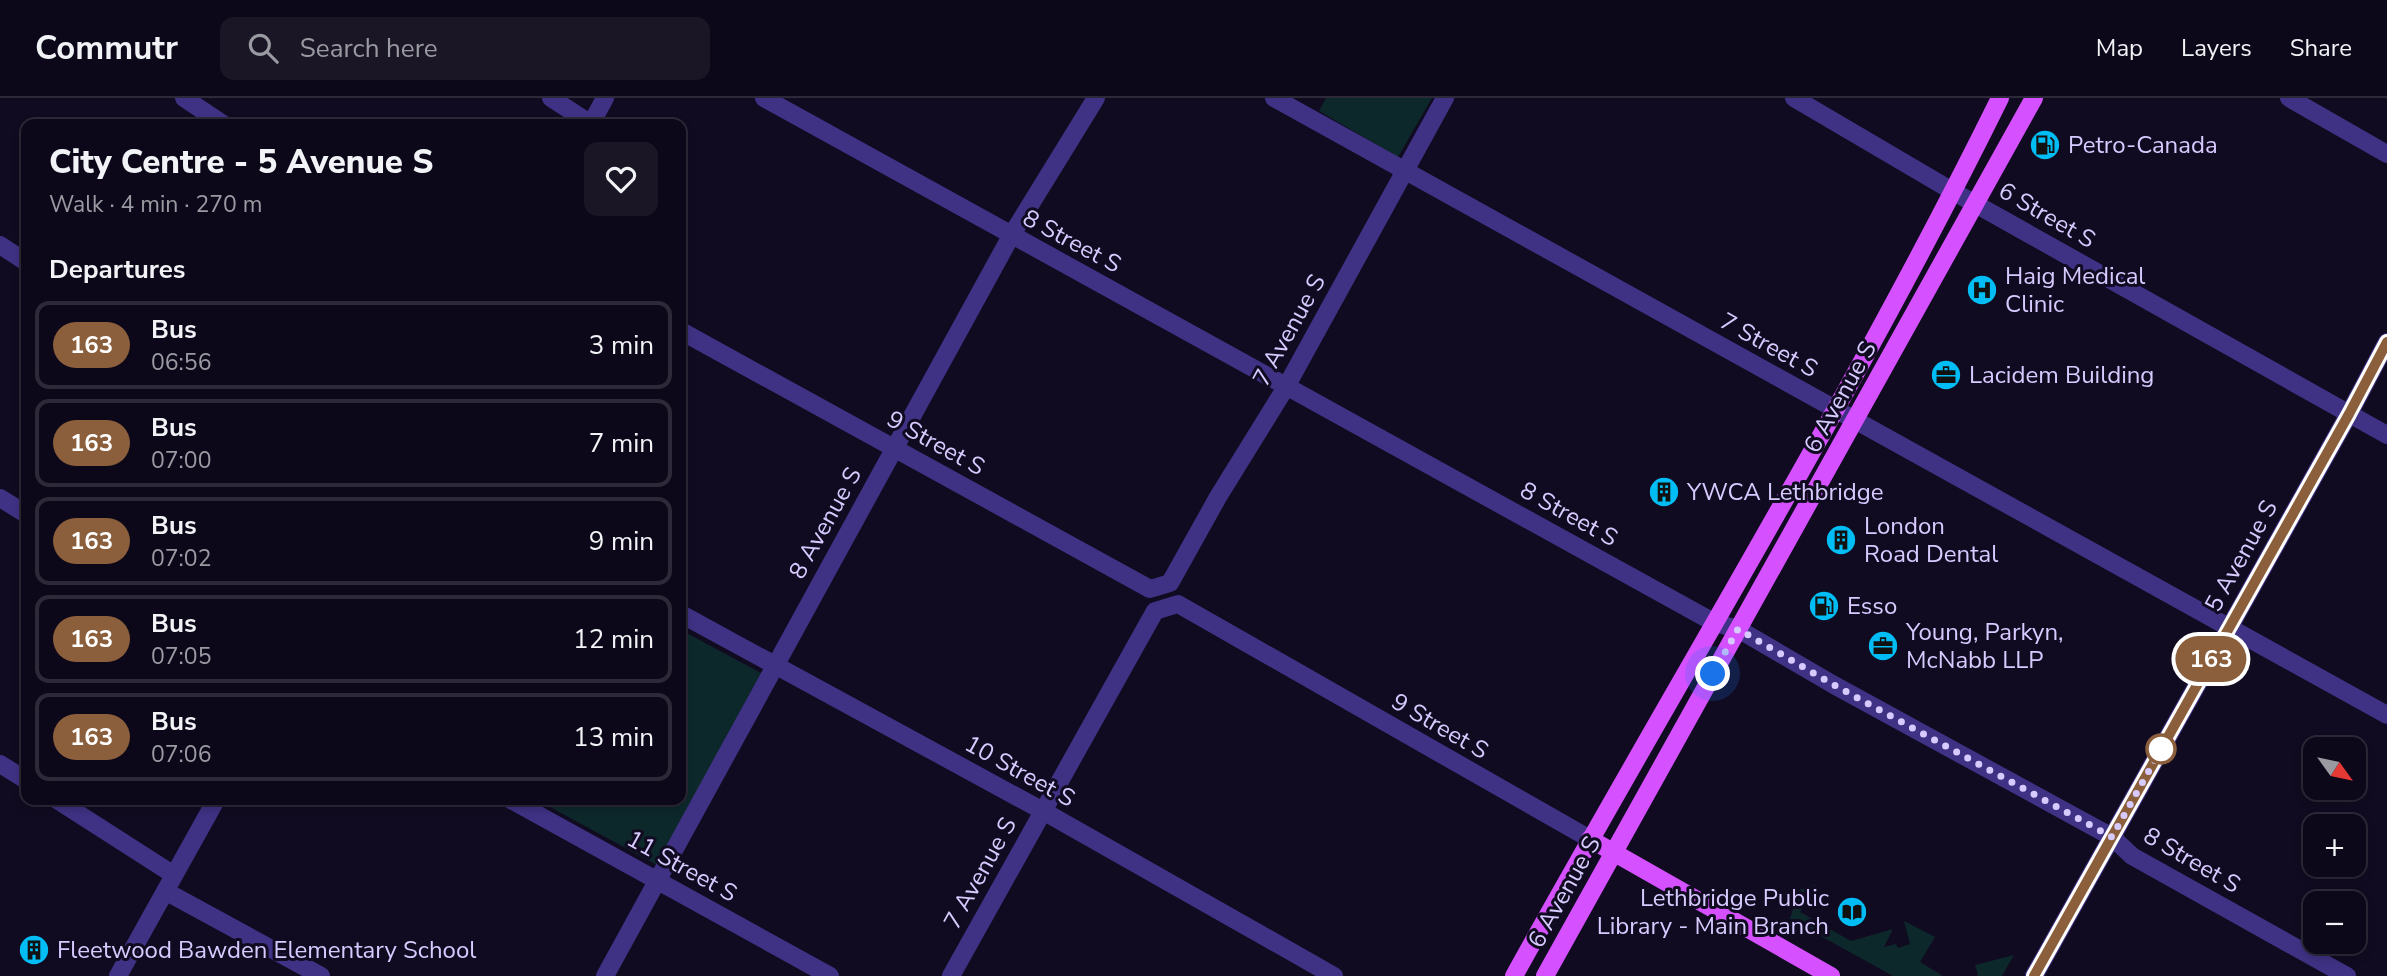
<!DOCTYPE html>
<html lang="en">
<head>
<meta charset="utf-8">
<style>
	body { margin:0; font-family:"Nunito Sans",sans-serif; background:#1b1626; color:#f1f3f6; height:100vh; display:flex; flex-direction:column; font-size:26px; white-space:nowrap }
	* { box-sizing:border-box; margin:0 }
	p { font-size:23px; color:#9a9aa2 }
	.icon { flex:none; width:38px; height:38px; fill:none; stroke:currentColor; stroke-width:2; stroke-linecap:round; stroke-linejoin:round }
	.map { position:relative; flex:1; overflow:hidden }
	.drawer { position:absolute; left:21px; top:21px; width:665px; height:686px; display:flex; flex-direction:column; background:#0d0819; border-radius:14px; box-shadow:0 4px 10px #0003,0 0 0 2px #2d2938 }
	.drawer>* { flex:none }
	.badge { padding:0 14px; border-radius:23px; font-size:24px; line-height:46px }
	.needle { width:46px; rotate:123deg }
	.tools { position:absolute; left:2303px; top:639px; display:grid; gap:14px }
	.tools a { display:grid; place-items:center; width:63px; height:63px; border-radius:14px; background:#0d0819; box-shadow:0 4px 10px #0003,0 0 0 2px #2d2938; font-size:35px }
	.you { position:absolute; width:35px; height:35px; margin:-18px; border:5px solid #fff; border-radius:50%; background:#1a73e8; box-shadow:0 0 0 10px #1a73e833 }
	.map>.badge { position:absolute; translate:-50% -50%; box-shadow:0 0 0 4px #fff }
	h2 { padding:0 28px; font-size:26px; line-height:63px }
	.round { display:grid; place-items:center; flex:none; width:74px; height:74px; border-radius:14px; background:#1b1626 }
	.headline { display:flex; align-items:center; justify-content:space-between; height:119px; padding:0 28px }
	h1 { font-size:33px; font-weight:800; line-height:52px }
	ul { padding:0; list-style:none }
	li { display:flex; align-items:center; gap:21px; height:88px; margin:0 14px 10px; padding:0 14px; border:4px solid #2d2938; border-radius:14px }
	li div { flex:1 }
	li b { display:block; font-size:26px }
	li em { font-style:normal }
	li .badge { min-width:77px; font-weight:700; text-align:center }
	header { display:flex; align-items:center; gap:42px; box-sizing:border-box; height:98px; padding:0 35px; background:#0d0819; border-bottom:2px solid #2d2938 }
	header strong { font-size:33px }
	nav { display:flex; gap:38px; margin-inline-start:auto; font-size:24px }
	.search { width:490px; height:63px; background:#1b1626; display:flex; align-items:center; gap:18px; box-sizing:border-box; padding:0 24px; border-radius:14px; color:#9a9aa2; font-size:26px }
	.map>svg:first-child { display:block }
	.green { fill:#0d282b }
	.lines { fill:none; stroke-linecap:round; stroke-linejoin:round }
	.minor { stroke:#3f3284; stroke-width:18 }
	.major { stroke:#d551ff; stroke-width:18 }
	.line-casing { stroke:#fff; stroke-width:16 }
	.line { stroke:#8b5e3c; stroke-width:10 }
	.walk { stroke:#d7caff; stroke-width:7; stroke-dasharray:0 12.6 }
	.stop-dot { fill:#fff; stroke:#8b5e3c; stroke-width:3.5 }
	.labels { text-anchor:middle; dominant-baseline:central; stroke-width:6; stroke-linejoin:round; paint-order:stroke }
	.poi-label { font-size:24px; fill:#d7caff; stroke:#110b21; text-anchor:start }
	.street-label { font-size:24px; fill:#d7caff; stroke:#110b21 }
</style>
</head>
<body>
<header>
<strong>Commutr</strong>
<div class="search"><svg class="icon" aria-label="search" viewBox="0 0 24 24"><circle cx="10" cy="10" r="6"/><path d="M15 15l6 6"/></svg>Search here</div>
<nav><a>Map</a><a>Layers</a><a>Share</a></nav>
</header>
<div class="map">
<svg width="2387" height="878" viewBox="0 0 2387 878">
	<rect width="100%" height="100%" fill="#110b21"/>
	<!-- green -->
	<path class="green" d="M1326,0h106l-34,59 -79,-46z
		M681,532l80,43 -104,192 -120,-65h144z
		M1816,787l-16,27 51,29 42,-12 -9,18 12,-3 2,4 12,-4 -6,-23 4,2 27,14 -15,25 23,14h-50l-103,-57 9,-29z
		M2014,857l-12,21h-26l2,-1 -3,-10z"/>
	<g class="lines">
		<!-- minor -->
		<path class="minor" d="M184,0l39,26
			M551,0l40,26
			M764,0l951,525 23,6 96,56 278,152 20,19 215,120
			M1274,0l1113,617
			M1794,0l160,94 433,243
			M2289,0l98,56
			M591,26l14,-26
			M0,147l26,17
			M681,233l469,258 20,-6 48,-86 68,-110 159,-289
			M0,400l26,16
			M681,516l362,197 291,165
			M0,666l26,16
			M57,702l117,75
			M511,702l319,176
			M165,793l156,85
			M118,878l98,-176
			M605,878l406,-740 85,-138
			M951,878l204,-365 23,-7 412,235
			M2034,878l315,-562 38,-72"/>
		<!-- major -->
		<path class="major" d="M1590,741l241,137
			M1514,878c162,-293 338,-578 486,-878
			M1545,878l489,-878"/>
	</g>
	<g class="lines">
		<!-- line casing -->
		<g class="line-casing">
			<path id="line" d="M2034,878l315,-562 38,-72"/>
		</g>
		<!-- line -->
		<use href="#line" class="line"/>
		<!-- walk -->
		<path class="walk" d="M1713,576l25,-45 96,56 278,152 52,-93 -3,5"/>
	</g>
	<!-- icons -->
	<defs>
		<g id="fuel-disc" transform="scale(1.575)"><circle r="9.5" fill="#00bdf5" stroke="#110b21"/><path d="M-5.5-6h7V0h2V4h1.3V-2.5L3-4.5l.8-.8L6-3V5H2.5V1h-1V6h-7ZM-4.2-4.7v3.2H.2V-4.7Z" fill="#111"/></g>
		<g id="hospital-disc" transform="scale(1.575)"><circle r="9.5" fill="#00bdf5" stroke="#110b21"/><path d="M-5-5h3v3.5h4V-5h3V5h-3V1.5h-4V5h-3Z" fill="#111"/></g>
		<g id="office-disc" transform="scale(1.575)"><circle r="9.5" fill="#00bdf5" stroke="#110b21"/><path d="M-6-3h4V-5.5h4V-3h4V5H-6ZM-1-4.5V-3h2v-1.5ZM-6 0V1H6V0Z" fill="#111"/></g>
		<g id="building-disc" transform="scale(1.575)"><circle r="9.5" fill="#00bdf5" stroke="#110b21"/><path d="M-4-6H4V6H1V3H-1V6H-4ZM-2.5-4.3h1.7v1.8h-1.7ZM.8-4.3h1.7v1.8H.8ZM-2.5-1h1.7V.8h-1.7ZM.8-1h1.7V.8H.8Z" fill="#111"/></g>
		<g id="library-disc" transform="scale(1.575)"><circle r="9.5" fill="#00bdf5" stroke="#110b21"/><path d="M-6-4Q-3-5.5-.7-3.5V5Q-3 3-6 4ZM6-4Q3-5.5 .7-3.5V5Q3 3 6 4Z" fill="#111"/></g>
	</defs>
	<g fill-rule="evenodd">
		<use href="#fuel-disc" x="2045" y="47"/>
		<use href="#hospital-disc" x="1982" y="192"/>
		<use href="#office-disc" x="1946" y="277"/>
		<use href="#building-disc" x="1664" y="394"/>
		<use href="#building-disc" x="1841" y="442"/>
		<use href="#fuel-disc" x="1824" y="508"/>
		<use href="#office-disc" x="1883" y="548"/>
		<use href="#library-disc" x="1852" y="814"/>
		<use href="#building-disc" x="34" y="852"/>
	</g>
	<!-- markers -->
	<circle class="stop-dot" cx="2161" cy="651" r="14"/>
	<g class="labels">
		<!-- poi labels -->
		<g class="poi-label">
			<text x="2068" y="47">Petro-Canada</text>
			<text x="2005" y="178">Haig Medical<tspan x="2005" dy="28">Clinic</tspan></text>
			<text x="1969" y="277">Lacidem Building</text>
			<text x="1687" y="394">YWCA Lethbridge</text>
			<text x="1864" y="428">London<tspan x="1864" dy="28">Road Dental</tspan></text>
			<text x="1847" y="508">Esso</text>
			<text x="1906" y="534">Young, Parkyn,<tspan x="1906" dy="28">McNabb LLP</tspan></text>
			<text x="1829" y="800" text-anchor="end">Lethbridge Public<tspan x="1829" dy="28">Library - Main Branch</tspan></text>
			<text x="57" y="852">Fleetwood Bawden Elementary School</text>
		</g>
		<!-- street labels -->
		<g class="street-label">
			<text transform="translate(2047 117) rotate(30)">6 Street S</text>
			<text transform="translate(1072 143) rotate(28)">8 Street S</text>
			<text transform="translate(1289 232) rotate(-61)">7 Avenue S</text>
			<text transform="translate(1769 247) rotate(29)">7 Street S</text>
			<text transform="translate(1840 299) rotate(-61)">6 Avenue S</text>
			<text transform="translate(936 345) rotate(29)">9 Street S</text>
			<text transform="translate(1569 416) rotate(29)">8 Street S</text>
			<text transform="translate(825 425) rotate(-61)">8 Avenue S</text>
			<text transform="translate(2241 458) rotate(-61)">5 Avenue S</text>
			<text transform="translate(1440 628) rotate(30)">9 Street S</text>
			<text transform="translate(1020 673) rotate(29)">10 Street S</text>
			<text transform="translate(2192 762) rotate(30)">8 Street S</text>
			<text transform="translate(682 768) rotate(29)">11 Street S</text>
			<text transform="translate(980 775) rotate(-61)">7 Avenue S</text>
			<text transform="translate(1564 794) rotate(-61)">6 Avenue S</text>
		</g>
	</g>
</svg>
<div class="tools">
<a><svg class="needle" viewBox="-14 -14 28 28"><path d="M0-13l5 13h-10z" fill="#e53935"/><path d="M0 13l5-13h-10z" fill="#9a9aa2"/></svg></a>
<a>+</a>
<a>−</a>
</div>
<div class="you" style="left:1713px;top:576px"></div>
<b class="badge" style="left:2211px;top:561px;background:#8b5e3c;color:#fff">163</b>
<section class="drawer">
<div class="headline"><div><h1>City Centre - 5 Avenue S</h1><p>Walk · 4 min · 270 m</p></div><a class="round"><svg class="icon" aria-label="heart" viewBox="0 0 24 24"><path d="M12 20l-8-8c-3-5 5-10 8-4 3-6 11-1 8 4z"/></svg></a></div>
<h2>Departures</h2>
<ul>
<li><span class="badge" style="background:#8b5e3c;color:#fff">163</span><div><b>Bus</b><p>06:56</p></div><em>3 min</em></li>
<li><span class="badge" style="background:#8b5e3c;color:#fff">163</span><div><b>Bus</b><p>07:00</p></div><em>7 min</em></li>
<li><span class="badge" style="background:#8b5e3c;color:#fff">163</span><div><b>Bus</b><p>07:02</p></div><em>9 min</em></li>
<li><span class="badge" style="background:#8b5e3c;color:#fff">163</span><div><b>Bus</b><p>07:05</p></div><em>12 min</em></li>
<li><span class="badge" style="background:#8b5e3c;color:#fff">163</span><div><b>Bus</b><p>07:06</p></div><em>13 min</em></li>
</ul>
</section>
</div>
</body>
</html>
